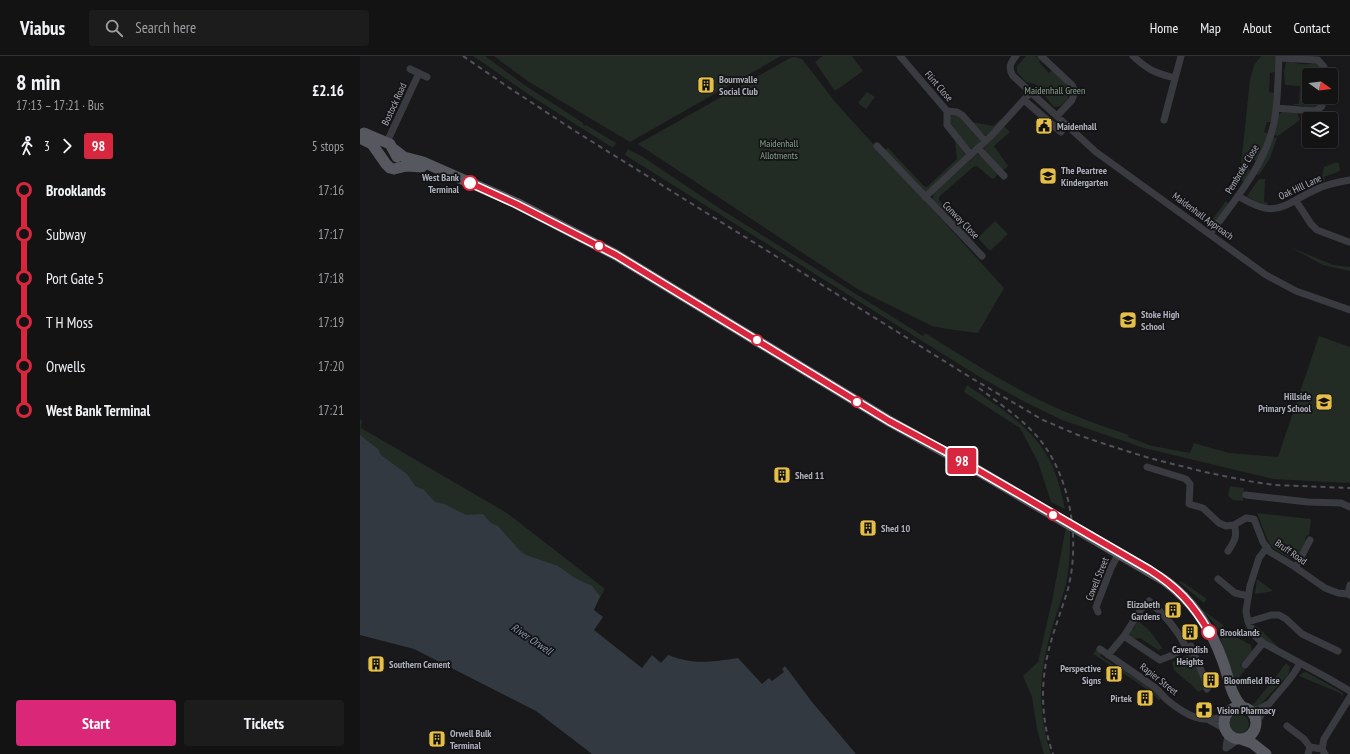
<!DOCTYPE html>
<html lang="en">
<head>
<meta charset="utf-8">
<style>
	body { margin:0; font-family:"PT Sans Narrow",sans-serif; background:#1c1c1d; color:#f1f3f6; height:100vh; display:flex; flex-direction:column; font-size:15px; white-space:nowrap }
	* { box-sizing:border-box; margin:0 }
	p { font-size:13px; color:#9d9ea0 }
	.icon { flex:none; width:22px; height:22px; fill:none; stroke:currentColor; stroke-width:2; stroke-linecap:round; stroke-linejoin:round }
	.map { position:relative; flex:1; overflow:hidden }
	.panel { display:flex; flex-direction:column; background:#131314; width:360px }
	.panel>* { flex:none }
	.badge { padding:0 8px; border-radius:3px; font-size:14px; line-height:26px }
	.needle { width:26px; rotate:105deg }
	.tools { position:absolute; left:942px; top:12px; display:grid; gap:8px }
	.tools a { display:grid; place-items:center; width:36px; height:36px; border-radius:4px; background:#131314; box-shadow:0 1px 3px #0004,0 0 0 1px #323234; font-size:20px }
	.map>.badge { position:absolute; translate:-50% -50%; box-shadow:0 0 0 2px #fff }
	.legs { display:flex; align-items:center; gap:6px; height:44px; padding:0 16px; font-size:13px }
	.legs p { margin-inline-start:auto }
	.head { display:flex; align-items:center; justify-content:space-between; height:68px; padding:0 16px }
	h1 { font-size:22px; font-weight:800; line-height:30px }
	.cta { display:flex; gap:8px; margin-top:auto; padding:8px 16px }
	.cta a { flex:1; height:46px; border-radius:4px; background:#db2777; color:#fff; font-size:16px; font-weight:800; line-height:46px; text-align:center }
	.cta a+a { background:#1c1c1d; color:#f1f3f6 }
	ul { padding:0 16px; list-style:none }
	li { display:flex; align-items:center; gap:14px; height:44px; font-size:15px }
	li i { display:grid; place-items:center; width:6px; height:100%; margin:0 5px; background:currentColor }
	li i::after { content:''; width:10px; height:10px; margin:-5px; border:3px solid; border-radius:50%; background:#131314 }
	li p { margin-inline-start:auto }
	li:first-child i { background:linear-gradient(#0000 50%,currentColor 0) }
	li:last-child i { background:linear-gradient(currentColor 50%,#0000 0) }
	header { display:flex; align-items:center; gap:24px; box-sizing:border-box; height:56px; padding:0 20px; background:#131314; border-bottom:1px solid #323234 }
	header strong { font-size:19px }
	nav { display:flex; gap:22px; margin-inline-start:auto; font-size:14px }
	.search { width:280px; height:36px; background:#1c1c1d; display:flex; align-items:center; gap:10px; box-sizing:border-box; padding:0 14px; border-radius:4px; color:#9d9ea0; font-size:15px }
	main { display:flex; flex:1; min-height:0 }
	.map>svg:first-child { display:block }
	.green { fill:#232b25 }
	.water { fill:#323940 }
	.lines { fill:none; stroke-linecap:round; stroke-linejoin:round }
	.street { stroke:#3a3b40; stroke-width:7 }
	.primary { stroke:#57585f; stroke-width:11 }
	.rail { stroke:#525359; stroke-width:2; stroke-dasharray:5 4; stroke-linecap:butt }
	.line-1-casing { stroke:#fff; stroke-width:9 }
	.line-1 { stroke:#d7263d; stroke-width:6 }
	.stop-1-dot { fill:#fff; stroke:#d7263d; stroke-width:2 }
	.labels { text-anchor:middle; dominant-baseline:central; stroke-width:3.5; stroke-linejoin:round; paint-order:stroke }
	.poi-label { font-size:10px; font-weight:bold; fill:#adafba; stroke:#141416; text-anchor:start }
	.street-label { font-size:10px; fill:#adafba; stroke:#141416 }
	.park-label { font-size:10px; fill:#85a38a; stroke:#141416 }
	.stop-label { font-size:10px; font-weight:bold; fill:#adafba; stroke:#141416; text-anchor:end }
	.water-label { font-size:11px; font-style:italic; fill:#8799b2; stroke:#141416 }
</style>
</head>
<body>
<header>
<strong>Viabus</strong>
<div class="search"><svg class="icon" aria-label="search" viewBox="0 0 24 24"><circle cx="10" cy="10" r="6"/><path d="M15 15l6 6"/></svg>Search here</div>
<nav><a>Home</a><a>Map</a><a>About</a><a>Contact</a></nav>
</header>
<main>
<section class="panel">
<div class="head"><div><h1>8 min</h1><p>17:13 – 17:21 · Bus</p></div><b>£2.16</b></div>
<div class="legs"><svg class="icon" aria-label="walk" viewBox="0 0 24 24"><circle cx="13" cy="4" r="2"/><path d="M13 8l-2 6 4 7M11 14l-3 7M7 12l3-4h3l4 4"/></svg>3<svg class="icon" aria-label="forward" viewBox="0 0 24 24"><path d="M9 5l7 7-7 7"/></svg><b class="badge" style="background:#d7263d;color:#fff">98</b><p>5 stops</p></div>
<ul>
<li><i style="color:#d7263d"></i><b>Brooklands</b><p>17:16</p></li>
<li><i style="color:#d7263d"></i><span>Subway</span><p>17:17</p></li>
<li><i style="color:#d7263d"></i><span>Port Gate 5</span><p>17:18</p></li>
<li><i style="color:#d7263d"></i><span>T H Moss</span><p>17:19</p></li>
<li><i style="color:#d7263d"></i><span>Orwells</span><p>17:20</p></li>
<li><i style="color:#d7263d"></i><b>West Bank Terminal</b><p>17:21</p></li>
</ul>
<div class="cta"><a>Start</a><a>Tickets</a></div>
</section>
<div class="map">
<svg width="990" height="698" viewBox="0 0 990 698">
	<rect width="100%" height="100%" fill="#19191b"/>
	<!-- green -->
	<path class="green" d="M113,0h12l38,28 60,39 1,3 2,-1 30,18 -3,5 -82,-52z
		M134,0h287l-151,86 -101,-60z
		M463,0h29l11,15 -28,20 -20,-29z
		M666,0h9l5,4 -1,2 10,11 3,-3c9,8 25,20 13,32 -3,3 -6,5 -11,5l-19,-23 -9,-2 -9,-10v-6z
		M901,0h15l-1,16 -5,1 -1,19 5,1 -1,19 -2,10h-4l-3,10 4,1 -11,29 -5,-3 -5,8 4,4 -7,11 -6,-3 3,-15 9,-84 4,-15z
		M435,1l7,2 34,44 168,185 -26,45 -31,-4 -15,-3 -73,-36 -221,-146 152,-86z
		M927,4c8,3 19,7 27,2l7,4 2,9h-14v22h13c-4,9 -6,10 -16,12l-3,-3 -9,-1v-1h5l1,-18 -15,-1 -1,-14z
		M507,36l8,5 -9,12 -8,-6z
		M922,56h15l3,8 -22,16 -4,-1 4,-19z
		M594,58l4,2 22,25 -1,3 -6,5 -6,-3 -17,-22v-8z
		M641,63l1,2 -15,14h-2l-13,-13 21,4z
		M644,70l6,6 -16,14 14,20 -4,4c-7,-2 -19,-15 -20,-23z
		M913,81l4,1 -7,20 -11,17 -4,-1z
		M595,84l10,14v2l-39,36 -4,-2 -37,-39 3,-3 37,39h2l30,-28z
		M268,93l15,8 79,53 201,126 2,-3c45,28 91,58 141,79 20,8 41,16 63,23l-1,2 24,9 38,7 4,-10 35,10 49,4 41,-121 31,11v136l-77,-4 -129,-31 -82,-28 -37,-18 -47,-26 -353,-221z
		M617,98l4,1 17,18 -3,5 -3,1 -15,-13 -4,1 -34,30v3l35,40 -3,4 -39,-44 2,-7z
		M977,106l2,2 1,7 -16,6 1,3 -1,1 -2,-5 2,-9z
		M899,123h6l-1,23 4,1 -1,2 -12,-4 -8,-5z
		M866,145l3,3 -13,18 -4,-2z
		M635,165l13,13 -18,17 -12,-13z
		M930,191l43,18 17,2v4l-27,-6z
		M607,329c32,22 68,43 85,80 6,14 10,29 13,44l-14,-7 -13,-40 -18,-34 -56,-36z
		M0,362l2,4 -1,6 146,85 98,76 -12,21 -135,-87 -98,-82z
		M870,430l14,2 -1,13 -10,-1 -5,-4z
		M897,457l54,6 -2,16 -3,1 -2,11 -8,15 -23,-14 -5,-7z
		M706,471l4,3c0,14 0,28 -2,42 -2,18 -10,36 -15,53 -14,46 -17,83 -2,129h-7l-7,-25 -5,-32 -9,-21 15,-14 14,-61z
		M897,523l16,12 -18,3z
		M821,525l26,18 -3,4 -25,-21z
		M840,552l23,17v5l28,15 1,6 -12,14 5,5 -9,11c-7,-8 -14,-39 -18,-50 -4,-9 -11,-16 -18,-23z
		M778,565l11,9 14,19h-3l-2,3v-2l-18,-12 -8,1 -4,-4 2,-5 3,-1z
		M894,569l5,3 22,22c-9,-5 -28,-13 -27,-25z
		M736,594l5,3 -1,3 22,14 1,-1 36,25 2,4 -2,3 -6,-7 -18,-13 -42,-27z
		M832,597l14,35 -8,4 -8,-9h-1l-15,-13 -2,-8z
		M926,607l4,4 -2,8 -29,31 -4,1 -3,-1 23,-28z
		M946,616l34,19 3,2 -1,7v-4l-2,-3 -41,-17 3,-3z
		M869 668a10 10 0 1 1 20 0a10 10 0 1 1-20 0Z"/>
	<!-- water -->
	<path class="water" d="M0,379l18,14 3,6 12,9 14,10 8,12 9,4 11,12 9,2 22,11 17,-1 8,9 7,3 22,25 6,4 32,11 17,12 17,8 8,10 -6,14 9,7 -9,13 48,38 10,-13 9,8 7,-8c26,10 43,7 70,3l24,26 7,-6 3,3 12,-9 -2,-3 3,-3 27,36 44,52h-264l-56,-43 -122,-62 -54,-14z"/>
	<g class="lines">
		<!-- street -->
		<path class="street" d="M540,0l47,55
			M656,0c-6,7 -8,12 -3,20l83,76 170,123 30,16 54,19
			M681,0l31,29 3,6 -3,9 -15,16
			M773,0c15,14 22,17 42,22
			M919,2l39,2 6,7 1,8
			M50,13l17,8
			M664,44l37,32
			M916,52l37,3 4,-1 5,-4 2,-9
			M804,64l17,-64
			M27,86l32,-69
			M517,90l105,110
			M618,92l26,28
			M610,98l-23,-29v-14l10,1 5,3 23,26
			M878,140c40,24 42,10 79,-7 10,-5 22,-7 33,-9
			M565,141l67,-62 39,-43
			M936,145l15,23 6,6 32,12
			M850,178c25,-34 55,-69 64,-111 4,-21 4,-45 5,-67
			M787,411l39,12 4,5 -1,20 14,4 16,15 7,3 8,-1 12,-7 8,1 9,23 7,10 22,13 33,23 13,5 10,1 2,1
			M886,439l62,7 33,1 9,4
			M907,491l-8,11 -9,28 -4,25 2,11 7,14 8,7 37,20
			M868,495c6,-9 10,-15 6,-26
			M936,511l14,-27
			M858,523l17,14 13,3
			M988,538l2,-9
			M738,556l-2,-5 15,-39 8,-15
			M888,566l23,-7h8l7,4 16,15 36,17
			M764,580l36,24 15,-6 11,-7
			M740,593c17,12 35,24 53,37 5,3 9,9 13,13 18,15 38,28 61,15
			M748,599l16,-19 17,-27 8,-8c15,13 28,28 37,46l5,-1 17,41 -1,2
			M885,609l18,-22
			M889,654h9l8,-5
			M849,664l16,9
			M896,668c10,-23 33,-38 44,-61l26,14 24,14
			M927,670l17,13 6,8
			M868,678l-2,14 13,-9
			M948,698l2,-7 12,2
			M965,698l-3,-5 2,-10 26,-42"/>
		<!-- primary -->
		<path class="primary" d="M4,77l26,11 7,13
			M0,82l12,6 14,20 4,4 4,1 12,-3 16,1
			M35,94l9,7 19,5 93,41 100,52 273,166 81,45 194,114c28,20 48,50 59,82 6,16 7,32 19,45
			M864 667a16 16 0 1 1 32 0a16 16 0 1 1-32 0Z
			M881,683l11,4 14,11"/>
		<!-- rail -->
		<path class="rail" d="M103,0l45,31 67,44 398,248 70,41 35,15 36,12 35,11 56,14 43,9 26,4 76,3
			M619,332c18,14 38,27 54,44 37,38 48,106 35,157 -6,20 -14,40 -19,60 -9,34 -8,72 4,105"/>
	</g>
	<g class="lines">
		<!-- line-1 casing -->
		<g class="line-1-casing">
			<path id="line-1" d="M110,127l46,21 100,51 273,166 54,29 207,120c27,17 43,34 59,62"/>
		</g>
		<!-- line-1 -->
		<use href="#line-1" class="line-1"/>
	</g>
	<!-- icons -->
	<defs>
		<g id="building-square" transform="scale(0.9)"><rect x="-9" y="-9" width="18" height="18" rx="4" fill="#e5bf48" stroke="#141416"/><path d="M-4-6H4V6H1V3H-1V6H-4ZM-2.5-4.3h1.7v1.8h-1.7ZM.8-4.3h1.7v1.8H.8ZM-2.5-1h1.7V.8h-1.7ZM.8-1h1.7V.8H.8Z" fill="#111"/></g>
		<g id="civic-square" transform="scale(0.9)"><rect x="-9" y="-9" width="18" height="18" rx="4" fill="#e5bf48" stroke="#141416"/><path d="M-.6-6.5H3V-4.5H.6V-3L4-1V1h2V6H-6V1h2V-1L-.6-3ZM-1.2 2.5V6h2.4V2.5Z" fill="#111"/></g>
		<g id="school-square" transform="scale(0.9)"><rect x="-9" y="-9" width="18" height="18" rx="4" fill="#e5bf48" stroke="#141416"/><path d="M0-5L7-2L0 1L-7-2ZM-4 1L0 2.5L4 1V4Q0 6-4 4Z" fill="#111"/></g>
		<g id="pharmacy-square" transform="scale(0.9)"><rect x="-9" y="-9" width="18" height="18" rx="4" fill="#e5bf48" stroke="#141416"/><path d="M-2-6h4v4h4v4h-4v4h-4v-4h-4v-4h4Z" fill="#111"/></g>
	</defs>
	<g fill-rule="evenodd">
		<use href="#building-square" x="346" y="29"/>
		<use href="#civic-square" x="684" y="70"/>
		<use href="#school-square" x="688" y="120"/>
		<use href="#school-square" x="768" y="264"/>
		<use href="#school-square" x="964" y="346"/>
		<use href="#building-square" x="422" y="419"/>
		<use href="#building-square" x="508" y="472"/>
		<use href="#building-square" x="813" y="554"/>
		<use href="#building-square" x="830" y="576"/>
		<use href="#building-square" x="16" y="608"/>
		<use href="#building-square" x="754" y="618"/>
		<use href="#building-square" x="851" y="624"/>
		<use href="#building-square" x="785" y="642"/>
		<use href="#pharmacy-square" x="844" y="654"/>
		<use href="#building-square" x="77" y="683"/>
	</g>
	<!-- markers -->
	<g class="stop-1-dot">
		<circle cx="110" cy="127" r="7"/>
		<circle cx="239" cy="190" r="5"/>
		<circle cx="397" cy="284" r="5"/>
		<circle cx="497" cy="346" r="5"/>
		<circle cx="693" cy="459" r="5"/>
		<circle cx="849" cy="576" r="7"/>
	</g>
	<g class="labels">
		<!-- poi labels -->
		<g class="poi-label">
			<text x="359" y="23">Bournvalle<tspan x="359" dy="12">Social Club</tspan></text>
			<text x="697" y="70">Maidenhall</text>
			<text x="701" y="114">The Peartree<tspan x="701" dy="12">Kindergarten</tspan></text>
			<text x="781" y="258">Stoke High<tspan x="781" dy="12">School</tspan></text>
			<text x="951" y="340" text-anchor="end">Hillside<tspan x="951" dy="12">Primary School</tspan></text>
			<text x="435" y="419">Shed 11</text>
			<text x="521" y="472">Shed 10</text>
			<text x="800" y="548" text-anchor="end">Elizabeth<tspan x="800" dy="12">Gardens</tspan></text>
			<text x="830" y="593" text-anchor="middle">Cavendish<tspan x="830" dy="12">Heights</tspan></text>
			<text x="29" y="608">Southern Cement</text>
			<text x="741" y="612" text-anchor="end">Perspective<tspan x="741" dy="12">Signs</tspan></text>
			<text x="864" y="624">Bloomfield Rise</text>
			<text x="772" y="642" text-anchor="end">Pirtek</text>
			<text x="857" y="654">Vision Pharmacy</text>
			<text x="90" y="677">Orwell Bulk<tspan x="90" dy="12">Terminal</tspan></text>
		</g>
		<!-- street labels -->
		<g class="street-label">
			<text transform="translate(579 30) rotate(49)">Flint Close</text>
			<text transform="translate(34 48) rotate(-65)">Bostock Road</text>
			<text transform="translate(882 113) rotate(-59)">Pembroke Close</text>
			<text transform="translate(940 131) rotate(-25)">Oak Hill Lane</text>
			<text transform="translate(843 160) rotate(36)">Maidenhall Approach</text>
			<text transform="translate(601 164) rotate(46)">Conway Close</text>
			<text transform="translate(931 496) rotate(35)">Bruff Road</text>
			<text transform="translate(737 523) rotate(-68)">Cowell Street</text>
			<text transform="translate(799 623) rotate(38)">Rapier Street</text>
		</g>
		<!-- park labels -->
		<g class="park-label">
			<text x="695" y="34">Maidenhall Green</text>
			<text x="419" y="87">Maidenhall<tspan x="419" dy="12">Allotments</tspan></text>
		</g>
		<!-- stop labels -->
		<g class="stop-label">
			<text x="99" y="121">West Bank<tspan x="99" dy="12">Terminal</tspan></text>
			<text x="860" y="576" text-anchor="start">Brooklands</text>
		</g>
		<!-- water labels -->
		<g class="water-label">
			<text transform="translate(172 583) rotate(34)">River Orwell</text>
		</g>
	</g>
</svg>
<div class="tools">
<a><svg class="needle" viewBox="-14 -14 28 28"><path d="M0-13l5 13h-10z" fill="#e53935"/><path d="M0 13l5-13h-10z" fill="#9d9ea0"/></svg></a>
<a><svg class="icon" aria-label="layers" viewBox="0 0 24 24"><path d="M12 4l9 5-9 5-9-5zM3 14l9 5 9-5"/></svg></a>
</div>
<b class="badge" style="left:602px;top:405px;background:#d7263d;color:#fff">98</b>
</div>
</main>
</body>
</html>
